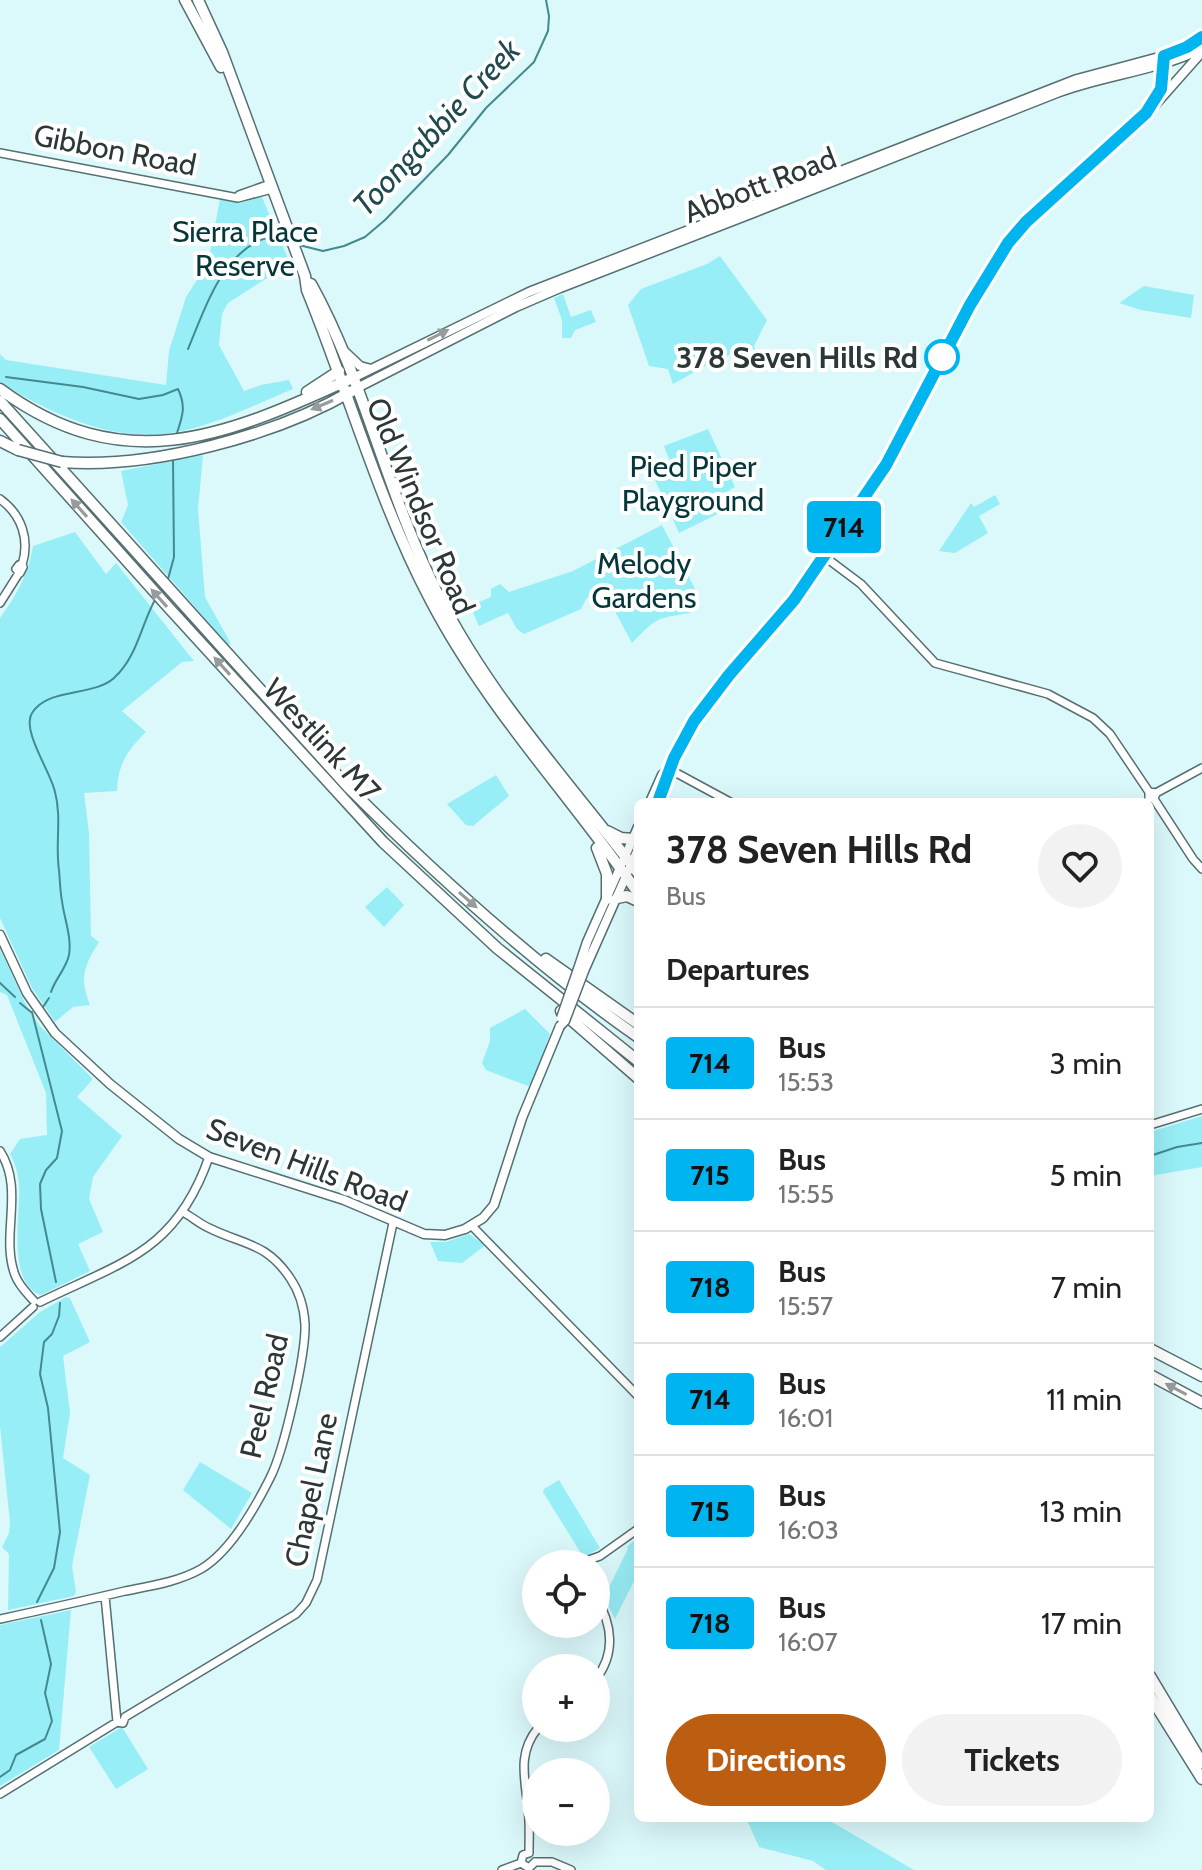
<!DOCTYPE html>
<html lang="en">
<head>
<meta charset="utf-8">
<style>
	body { margin:0; font-family:Cabin,sans-serif; background:#f2f2f2; color:#222; height:100vh; display:flex; flex-direction:column; font-size:30px; white-space:nowrap }
	* { box-sizing:border-box; margin:0 }
	p { font-size:26px; color:#767676 }
	.icon { flex:none; width:44px; height:44px; fill:none; stroke:currentColor; stroke-width:2; stroke-linecap:round; stroke-linejoin:round }
	.map { position:relative; flex:1; overflow:hidden }
	.side { position:absolute; left:634px; top:798px; width:520px; height:1024px; display:flex; flex-direction:column; background:#fff; border-radius:12px; box-shadow:0 8px 32px #0002 }
	.side>* { flex:none }
	.badge { padding:0 16px; border-radius:6px; font-size:28px; line-height:52px }
	.controls { position:absolute; left:522px; top:1550px; display:grid; gap:16px }
	.controls a { display:grid; place-items:center; width:88px; height:88px; border-radius:50%; background:#fff; box-shadow:0 8px 32px #0002; font-size:40px }
	.map>.badge { position:absolute; translate:-50% -50%; box-shadow:0 0 0 4px #fff }
	h2 { padding:0 32px; font-size:30px; line-height:72px }
	.round { display:grid; place-items:center; flex:none; width:84px; height:84px; border-radius:42px; background:#f2f2f2 }
	.headline { display:flex; align-items:center; justify-content:space-between; height:136px; padding:0 32px }
	h1 { font-size:38px; font-weight:800; line-height:60px }
	.action { display:flex; gap:16px; margin-top:auto; padding:16px 32px }
	.action a { flex:1; height:92px; border-radius:48px; background:#bc5e11; color:#fff; font-size:32px; font-weight:800; line-height:92px; text-align:center }
	.action a+a { background:#f2f2f2; color:#222 }
	ul { padding:0; list-style:none }
	li { display:flex; align-items:center; gap:24px; height:112px; padding:0 32px; border-top:2px solid #e0e0e0 }
	li div { flex:1 }
	li b { display:block; font-size:30px }
	li em { font-style:normal }
	li .badge { min-width:88px; font-weight:700; text-align:center }
	.map>svg:first-child { display:block }
	.green { fill:#98eef6 }
	.lines { fill:none; stroke-linecap:round; stroke-linejoin:round }
	.stream { stroke:#428a90; stroke-width:2 }
	.secondary-casing { stroke:#566f71; stroke-width:10 }
	.primary-casing { stroke:#566f71; stroke-width:11 }
	.highway-casing { stroke:#566f71; stroke-width:13 }
	.secondary { stroke:#fff; stroke-width:7 }
	.primary { stroke:#fff; stroke-width:8 }
	.highway { stroke:#fff; stroke-width:10 }
	.primary-bridge-casing { stroke:#566f71; stroke-width:11; stroke-linecap:butt }
	.highway-bridge-casing { stroke:#566f71; stroke-width:13; stroke-linecap:butt }
	.primary-bridge { stroke:#fff; stroke-width:8 }
	.highway-bridge { stroke:#fff; stroke-width:10 }
	.oneway { fill:#969b9c }
	.line-casing { stroke:#fff; stroke-width:18 }
	.line { stroke:#00b5ef; stroke-width:12 }
	.stop-dot { fill:#fff; stroke:#00b5ef; stroke-width:4 }
	.labels { text-anchor:middle; dominant-baseline:central; stroke-width:8; stroke-linejoin:round; paint-order:stroke }
	.street-label { font-size:30px; fill:#2c3738; stroke:#fff }
	.park-label { font-size:30px; fill:#053639; stroke:#fff }
	.stop-label { font-size:30px; font-weight:bold; fill:#2c3738; stroke:#fff; text-anchor:end }
	.water-label { font-size:32px; font-style:italic; fill:#1f4b4f; stroke:#fff }
</style>
</head>
<body>
<div class="map">
<svg width="1202" height="1870" viewBox="0 0 1202 1870">
	<rect width="100%" height="100%" fill="#dbf8fa"/>
	<!-- green -->
	<path class="green" d="M262,197l27,64 -11,10 -50,32 -6,11 -3,31 25,46 17,-6 28,-5 4,9c-41,17 -85,40 -129,45 -57,6 -117,-22 -164,-52v-28l6,6 160,25 3,-34 17,-54 22,-34 12,-64 20,4z
		M720,256l47,64 -13,26 8,22 -10,-22 -38,15 -41,23 -5,-15 -19,-3 -21,-61 13,-16 66,-25z
		M1144,286l50,9 -3,23 -50,-8 -22,-7z
		M563,294l8,23 20,-7 5,12 -21,8 -4,8h-9v-18l-8,-22z
		M708,429l27,58 -12,7 7,14 -51,25 -24,-53 15,-18 -6,-16z
		M203,455l-5,54 7,88 25,45 -1,4 -108,-124 7,-17 -7,-34z
		M995,495l5,9 -21,12 9,17 -33,20 -16,-2 32,-48 3,4z
		M662,525l33,64 3,10 -8,14c-36,6 -32,4 -58,30l-28,-52 -8,-1 -10,9 -5,10 -57,25 -7,-5 -9,-16 -29,13 -9,-20 21,-9v-8l9,-5 9,8 64,-21z
		M75,532l31,42 10,-11 78,98 -12,1 -60,49 24,21c-19,18 -28,33 -29,59l-33,2 5,40 2,103 8,6c-15,24 -20,35 -9,63l-17,2 -18,15 -23,-34 -32,-70v-300c16,-22 29,-45 33,-72z
		M496,775l13,21 -36,30 -7,-1 -19,-21z
		M387,887l17,18 -20,22 -19,-20z
		M0,949l28,60 12,17 53,53 -16,18 45,39 -29,41 -4,22 14,33 -25,12 12,27 -49,24c-35,-11 -20,-83 -22,-111 -1,-11 -4,-21 -9,-30l10,-15 27,-4 -1,-42 -39,-98 -7,-3z
		M525,1009l25,25 -4,10 2,1 -15,38 -5,3 -42,-16 -4,-7 8,-22v-13z
		M1202,1116v51l-52,9v-44z
		M469,1234l16,11 -2,2 -21,16 -24,-2 -8,-19h16z
		M66,1297l4,1 20,44 -27,14 7,57 -7,45 27,17 -18,91 4,26 -2,4 -66,14 1,-56 -7,-7 7,-14 1,-10 -10,-97v-79l40,-35z
		M200,1462l52,31 -21,36 -48,-39z
		M559,1480l41,68 -14,8 -4,-1 -39,-63 1,-3z
		M638,1537v36l-23,46 -11,-22 24,-48 -1,-2z
		M71,1610l-12,140 -59,36v-161z
		M122,1727l26,42 -32,20 -27,-42z
		M746,1818h79l89,52h-88l-13,-9 -54,-14z"/>
	<g class="lines">
		<!-- stream -->
		<path class="stream" d="M299,245l24,6 21,-5 21,-9 20,-17 63,-65 38,-47 48,-46 14,-31 1,-15 -3,-16
			M188,349c16,-38 31,-88 70,-108 10,-5 22,-1 31,1
			M6,377l77,10 56,12 24,-4 15,-6c8,17 5,26 -1,44
			M168,579l6,-22 -1,-99
			M0,983l15,14
			M51,992c4,-13 15,-23 18,-37 3,-18 -5,-37 -7,-54 -2,-10 -2,-21 -3,-31 -4,-26 3,-52 -4,-78 -4,-20 -34,-62 -23,-79 16,-26 61,-16 82,-35 24,-22 27,-54 42,-80
			M20,1003l11,9
			M43,1007l6,-9
			M32,1012l30,119 -5,27 -11,12 -6,14 1,25 15,73
			M1150,1156l27,-9 25,-4
			M37,1602l17,-34 6,-36 -12,-124 -8,-34 4,-32 8,-8 7,-18 1,-13
			M0,1777l10,-7 6,-15 29,-16 7,-18 -7,-28 6,-29 -10,-44"/>
		<!-- secondary casing -->
		<g class="secondary-casing">
			<path id="secondary" d="M0,153l238,45 34,-9
				M239,195l31,-11
				M0,499c22,16 30,41 22,66
				M825,557l36,27 74,79 113,31 45,24 17,16 39,58
				M19,565l4,2 -3,6 -4,-4z
				M0,603l19,-30
				M669,769l61,33
				M1156,793l46,-25
				M1154,799l2,-6 -7,-1v6l5,1 39,60 9,10
				M1150,1125l52,-16
				M0,1151c25,39 0,84 15,124 4,11 12,18 19,26
				M472,1226l166,170
				M40,1302c82,-40 136,-50 169,-145
				M0,1337l33,-30
				M583,1562l17,-6 38,-27
				M105,1596l12,126
				M596,1597c16,27 20,56 0,82
				M0,1619c42,-9 83,-18 125,-28 25,-5 53,-9 76,-22 29,-17 54,-61 69,-91 14,-27 36,-124 35,-154 -1,-16 -6,-33 -15,-46 -24,-36 -47,-33 -81,-50 -9,-4 -17,-11 -26,-16
				M0,1794l117,-72 6,1 2,-6 171,-103 10,-11 11,-23 76,-357
				M529,1853c0,-15 1,-30 -1,-45 -3,-29 -11,-55 10,-80
				M535,1862h17l19,8
				M521,1863l8,5 6,-6
				M502,1870l19,-7 2,-8 6,-2"/>
		</g>
		<!-- primary casing -->
		<g class="primary-casing">
			<path id="primary" d="M1155,99l7,-15 2,-26
				M343,350l17,16 11,3
				M353,378l176,-86 548,-213 97,-26 28,-16
				M357,388l159,-81 44,-19c166,-64 332,-129 497,-195 47,-18 100,-22 144,-44
				M650,802l12,-27 7,-6
				M658,802l15,-42 21,-39 100,-121 92,-135 84,-160 38,-62 31,-34 116,-104 47,-53
				M0,935l27,58 28,40 55,51 69,55 30,18 135,43 80,34 21,1 20,-6 18,-11 11,-13 28,-87 38,-92
				M578,969l9,-27 51,-115
				M584,971l54,-122"/>
		</g>
		<!-- highway casing -->
		<g class="highway-casing">
			<path id="highway" d="M185,0l36,67
				M198,0l24,52 83,224 2,14c42,103 72,213 124,311 56,107 139,194 207,292
				M311,284c51,92 73,197 118,292 53,114 134,198 209,297
				M0,389c122,90 224,48 348,-9
				M307,392l32,-21
				M0,401l348,386c90,90 186,177 290,250
				M0,419l169,189 214,234 114,106 141,113
				M0,441l18,9
				M62,462c89,7 212,-26 290,-71
				M607,831l14,7 12,1
				M597,848l10,26v25
				M638,849v1
				M617,898l10,-2 11,5
				M546,959l92,65
				M561,1011l77,67
				M1150,1349l52,27
				M1150,1375l52,28
				M1150,1676l52,87
				M1150,1696l52,83"/>
		</g>
		<!-- secondary -->
		<use href="#secondary" class="secondary"/>
		<!-- primary -->
		<use href="#primary" class="primary"/>
		<!-- highway -->
		<use href="#highway" class="highway"/>
		<!-- primary-bridge casing -->
		<g class="primary-bridge-casing">
			<path id="primary-bridge" d="M561,1018l17,-49
				M560,1026l5,-5 19,-50"/>
		</g>
		<!-- highway-bridge casing -->
		<g class="highway-bridge-casing">
			<path id="highway-bridge" d="M18,450l44,12"/>
		</g>
		<!-- primary-bridge -->
		<use href="#primary-bridge" class="primary-bridge"/>
		<!-- highway-bridge -->
		<use href="#highway-bridge" class="highway-bridge"/>
	</g>
	<!-- one-way arrows -->
	<defs><path id="oneway-solid" d="M-6-.8H1V-3.2L6.5 0L1 3.2V.8H-6Z" transform="scale(2)"/></defs>
	<g class="oneway">
		<use href="#oneway-solid" transform="translate(438 335) rotate(-27)"/>
		<use href="#oneway-solid" transform="translate(322 405) rotate(157)"/>
		<use href="#oneway-solid" transform="translate(79 508) rotate(-132)"/>
		<use href="#oneway-solid" transform="translate(159 598) rotate(-132)"/>
		<use href="#oneway-solid" transform="translate(222 666) rotate(-132)"/>
		<use href="#oneway-solid" transform="translate(468 900) rotate(41)"/>
		<use href="#oneway-solid" transform="translate(1176 1389) rotate(-152)"/>
	</g>
	<g class="lines">
		<!-- line casing -->
		<g class="line-casing">
			<path id="line" d="M658,802l16,-44 20,-37 35,-46 65,-75 92,-135 84,-160 38,-62 18,-21 120,-109 15,-24 3,-33 23,-9 15,-10"/>
		</g>
		<!-- line -->
		<use href="#line" class="line"/>
	</g>
	<!-- markers -->
	<circle class="stop-dot" cx="942" cy="357" r="16"/>
	<g class="labels">
		<!-- street labels -->
		<g class="street-label">
			<text transform="translate(115 150) rotate(11)">Gibbon Road</text>
			<text transform="translate(760 185) rotate(-21)">Abbott Road</text>
			<text transform="translate(421 506) rotate(67)">Old Windsor Road</text>
			<text transform="translate(322 740) rotate(47)">Westlink M7</text>
			<text transform="translate(307 1165) rotate(21)">Seven Hills Road</text>
			<text transform="translate(264 1396) rotate(-77)">Peel Road</text>
			<text transform="translate(311 1490) rotate(-78)">Chapel Lane</text>
		</g>
		<!-- park labels -->
		<g class="park-label">
			<text x="245" y="231">Sierra Place<tspan x="245" dy="34">Reserve</tspan></text>
			<text x="693" y="466">Pied Piper<tspan x="693" dy="34">Playground</tspan></text>
			<text x="644" y="563">Melody<tspan x="644" dy="34">Gardens</tspan></text>
		</g>
		<!-- stop labels -->
		<g class="stop-label">
			<text x="918" y="357">378 Seven Hills Rd</text>
		</g>
		<!-- water labels -->
		<g class="water-label">
			<text transform="translate(436 127) rotate(-47)">Toongabbie Creek</text>
		</g>
	</g>
</svg>
<div class="controls">
<a><svg class="icon" aria-label="locate" viewBox="0 0 24 24"><circle cx="12" cy="12" r="6"/><path d="M12 2v4M12 18v4M2 12h4M18 12h4"/></svg></a>
<a>+</a>
<a>−</a>
</div>
<b class="badge" style="left:844px;top:527px;background:#00b5ef;color:#111">714</b>
<section class="side">
<div class="headline"><div><h1>378 Seven Hills Rd</h1><p>Bus</p></div><a class="round"><svg class="icon" aria-label="heart" viewBox="0 0 24 24"><path d="M12 20l-8-8c-3-5 5-10 8-4 3-6 11-1 8 4z"/></svg></a></div>
<h2>Departures</h2>
<ul>
<li><span class="badge" style="background:#00b5ef;color:#111">714</span><div><b>Bus</b><p>15:53</p></div><em>3 min</em></li>
<li><span class="badge" style="background:#00b5ef;color:#111">715</span><div><b>Bus</b><p>15:55</p></div><em>5 min</em></li>
<li><span class="badge" style="background:#00b5ef;color:#111">718</span><div><b>Bus</b><p>15:57</p></div><em>7 min</em></li>
<li><span class="badge" style="background:#00b5ef;color:#111">714</span><div><b>Bus</b><p>16:01</p></div><em>11 min</em></li>
<li><span class="badge" style="background:#00b5ef;color:#111">715</span><div><b>Bus</b><p>16:03</p></div><em>13 min</em></li>
<li><span class="badge" style="background:#00b5ef;color:#111">718</span><div><b>Bus</b><p>16:07</p></div><em>17 min</em></li>
</ul>
<div class="action"><a>Directions</a><a>Tickets</a></div>
</section>
</div>
</body>
</html>
